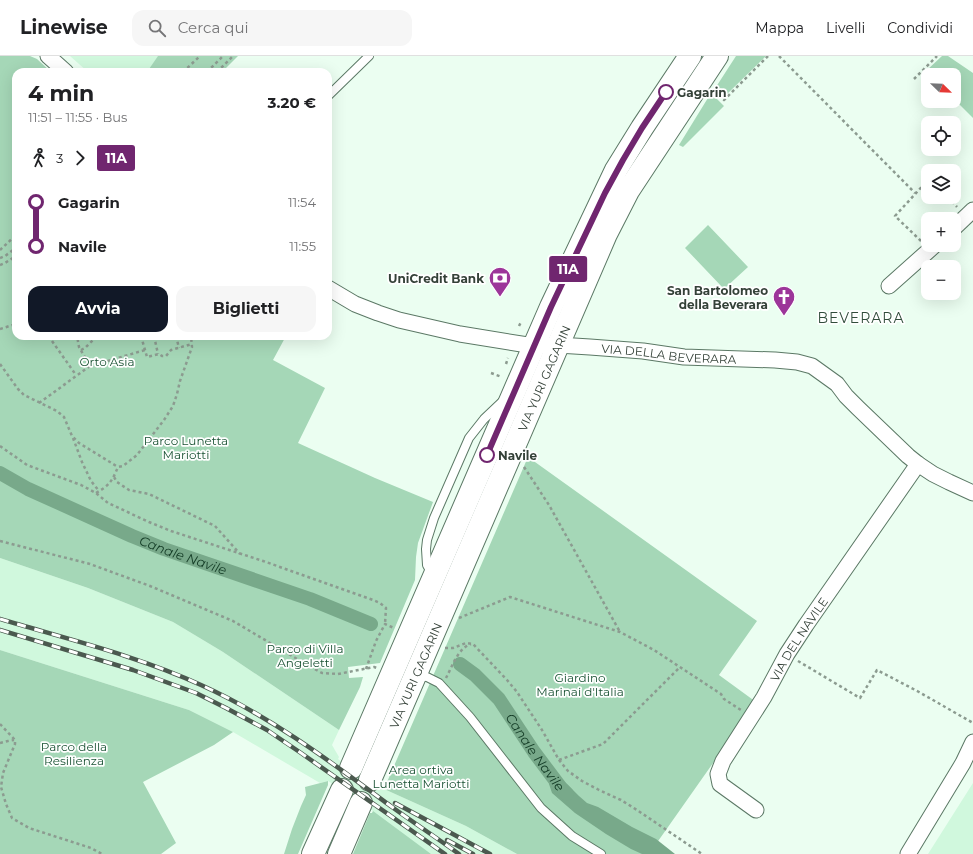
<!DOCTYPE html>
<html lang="it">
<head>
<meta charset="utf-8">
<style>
	body { margin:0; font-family:Montserrat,sans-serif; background:#f6f6f6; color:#202124; height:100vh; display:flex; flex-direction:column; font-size:15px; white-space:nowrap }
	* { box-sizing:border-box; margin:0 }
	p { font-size:13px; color:#757577 }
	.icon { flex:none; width:22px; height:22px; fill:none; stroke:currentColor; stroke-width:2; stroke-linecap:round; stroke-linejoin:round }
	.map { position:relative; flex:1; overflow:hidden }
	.side { position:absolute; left:12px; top:12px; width:320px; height:272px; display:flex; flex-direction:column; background:#fff; border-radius:12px; box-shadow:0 4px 16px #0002 }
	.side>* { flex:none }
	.badge { padding:0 8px; border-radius:3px; font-size:14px; line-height:26px }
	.needle { width:26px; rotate:113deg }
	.controls { position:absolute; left:921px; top:12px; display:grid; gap:8px }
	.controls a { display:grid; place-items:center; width:40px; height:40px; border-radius:8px; background:#fff; box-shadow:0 4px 16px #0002; font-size:20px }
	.map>.badge { position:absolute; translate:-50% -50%; box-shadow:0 0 0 2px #fff }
	.legs { display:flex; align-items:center; gap:6px; height:44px; padding:0 16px; font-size:13px }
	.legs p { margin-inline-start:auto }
	.head { display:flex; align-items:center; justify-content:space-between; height:68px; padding:0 16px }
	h1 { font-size:22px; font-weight:700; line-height:30px }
	.action { display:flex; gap:8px; margin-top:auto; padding:8px 16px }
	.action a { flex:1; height:46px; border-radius:12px; background:#111827; color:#fff; font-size:16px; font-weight:700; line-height:46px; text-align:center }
	.action a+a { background:#f6f6f6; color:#202124 }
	ul { padding:0 16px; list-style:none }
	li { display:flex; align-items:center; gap:14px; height:44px; font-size:15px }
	li i { display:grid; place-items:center; width:6px; height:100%; margin:0 5px; background:currentColor }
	li i::after { content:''; width:10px; height:10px; margin:-5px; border:3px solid; border-radius:50%; background:#fff }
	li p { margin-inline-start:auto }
	li:first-child i { background:linear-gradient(#0000 50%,currentColor 0) }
	li:last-child i { background:linear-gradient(currentColor 50%,#0000 0) }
	header { display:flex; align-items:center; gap:24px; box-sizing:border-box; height:56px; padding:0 20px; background:#fff; border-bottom:1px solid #e0e0e0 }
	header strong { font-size:19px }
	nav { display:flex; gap:22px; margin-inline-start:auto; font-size:14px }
	.search { width:280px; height:36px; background:#f6f6f6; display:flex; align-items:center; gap:10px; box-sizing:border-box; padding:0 14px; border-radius:12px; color:#757577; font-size:15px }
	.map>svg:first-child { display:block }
	.built { fill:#d0f8dd }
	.green { fill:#a5d7b7 }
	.water { fill:#78a98a }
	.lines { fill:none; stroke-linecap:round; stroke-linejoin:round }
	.canal { stroke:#78a98a; stroke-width:14 }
	.lane-casing { stroke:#5b7865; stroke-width:10 }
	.street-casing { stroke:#5b7865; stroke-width:17 }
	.secondary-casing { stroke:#5b7865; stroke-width:24 }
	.path { stroke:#8c9b90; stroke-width:2.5; stroke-dasharray:3 3; stroke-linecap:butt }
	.lane { stroke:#fff; stroke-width:8 }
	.street { stroke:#fff; stroke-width:15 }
	.secondary { stroke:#fff; stroke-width:22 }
	.rail-casing { stroke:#4b594f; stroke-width:4.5 }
	.rail { stroke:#fff; stroke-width:3; stroke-dasharray:9; stroke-linecap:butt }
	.line-1-casing { stroke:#fff; stroke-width:9 }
	.line-1 { stroke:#70266f; stroke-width:6 }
	.stop-1-dot { fill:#fff; stroke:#70266f; stroke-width:2 }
	.labels { text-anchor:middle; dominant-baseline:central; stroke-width:3.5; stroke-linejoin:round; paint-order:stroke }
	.stop-label { font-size:12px; font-weight:bold; fill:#344138; stroke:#fff; text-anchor:start }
	.poi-label { font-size:12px; font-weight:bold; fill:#344138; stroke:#fff; text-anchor:end }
	.street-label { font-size:12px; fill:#344138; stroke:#fff }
	.park-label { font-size:12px; fill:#195233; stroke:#fff }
	.water-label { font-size:13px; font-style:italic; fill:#123a24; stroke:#fff }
	.quarter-label { font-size:14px; letter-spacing:1px; fill:#314d3b; stroke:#fff }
</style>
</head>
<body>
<header>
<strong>Linewise</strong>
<div class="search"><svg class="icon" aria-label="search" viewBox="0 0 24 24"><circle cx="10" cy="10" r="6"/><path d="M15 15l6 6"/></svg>Cerca qui</div>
<nav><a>Mappa</a><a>Livelli</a><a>Condividi</a></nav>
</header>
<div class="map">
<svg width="973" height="798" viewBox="0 0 973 798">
	<rect width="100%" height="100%" fill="#ebfef1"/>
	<!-- built -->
	<path class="built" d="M70,0h89l-11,16h-60z
		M0,502l88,30 85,34 50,30 116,78 -7,15 7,12 -1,2 46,30 82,37 51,28h-98l-47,-41 1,-2 -45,-30 -8,2 -87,-51 -44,-22 -189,-60z
		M973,727v71h-45z"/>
	<!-- green -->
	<path class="green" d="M0,0h30l7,3 14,13h-35v264h270l-13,24 52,28 -27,55 77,35 58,24 -15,41 -2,14 -1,23 -35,83 -32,4 1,11 14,-1 -3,10 -21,43 -116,-78 -50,-30 -85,-34 -88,-30z
		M158,0h80l-16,16h-75z
		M736,0h30l-41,40 -9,-9z
		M942,0h6l25,17v45l-19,-19v-24h-24l-4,-4z
		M711,37l13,13 -41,41 -4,-2z
		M708,169l40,42 -24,22 -39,-41z
		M528,401l229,164 -38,54 37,27 -107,152h-132l-51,-28 -82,-37z
		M0,594l189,60 44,22 -19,13 -71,37 33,61 -15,11h-161z
		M328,725v4l-30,69h-14l8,-25 9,-23 5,-11 -1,-8z
		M373,755l58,43h-78l17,-41h2z"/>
	<!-- water -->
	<path class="water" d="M559,721l9,8 11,11 8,7 11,4 34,20 24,12 19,15h-33l-11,-5 -25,-15 -31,-21 -23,-20 -3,-9z"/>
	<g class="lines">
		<!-- canal -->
		<g class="canal">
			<path id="s1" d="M0,417l28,16 104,47 32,13 146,50 61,25"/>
			<path id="s2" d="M460,608l15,11 24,24 35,53 27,36 6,6"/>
		</g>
		<!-- lane casing -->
		<g class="lane-casing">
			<path id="lane" d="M328,40l41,-40
				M432,518l-5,-9 -1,-16 1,-9 7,-22 35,-80 15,-19 19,-18
				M416,620l11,1 12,6 31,34 71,91 31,28 29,18"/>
		</g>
		<!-- street casing -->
		<g class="street-casing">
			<g id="street">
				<path d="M48,0l18,16"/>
				<path d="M954,172l19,-18"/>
				<path d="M889,230l46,-41"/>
				<path id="s3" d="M328,232l27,16 23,9 21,7 61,14 74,12 24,-1 32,2 53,4 41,6 91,3 22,2 15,4 25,18 9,12 12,12 50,48 10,8 15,10 16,8 24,11"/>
				<path id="s4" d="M756,754l-36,-26 -2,-10 5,-13 41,-64 23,-43 19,-29 112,-161"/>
				<path d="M908,798l55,-91 10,-21"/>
			</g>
		</g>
		<!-- secondary casing -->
		<g class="secondary-casing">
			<g id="secondary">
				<path d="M351,712l200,-461 65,-137 26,-42 48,-72"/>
				<path id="s5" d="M370,724l236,-546 22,-43 89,-135"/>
				<path d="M313,798l29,-64"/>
				<path d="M339,798l22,-51"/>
			</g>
		</g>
		<!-- path -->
		<path class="path" d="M779,0l136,137
			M183,16l17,-16
			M207,16l16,-16
			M217,16l16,-16
			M914,23l23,-23
			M715,35l9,9 44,-44
			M948,141l9,10
			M921,185l-26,-25 33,-36
			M0,194l16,-15
			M0,202l5,-2 11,-8
			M0,209l5,-2 11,-7
			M519,270l2,-4
			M0,273l16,-5
			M141,280l6,21 12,-3 3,2h4l5,-6 21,-6
			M154,280l4,18
			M176,280l3,12
			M52,285l24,34
			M81,294l4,-2 12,-12
			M0,308l18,25 6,6 33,16 7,6 8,19 7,7 39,24
			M506,308l2,-6
			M90,310h1l54,-16
			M491,317l11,4
			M39,347l51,-37 -11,-19 -2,-11
			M73,382l9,24 9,19 8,10
			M0,390l27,19 54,20 15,8 12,10 41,19 22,9 92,30 110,39 7,3 6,5 -1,16
			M524,411l25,38 71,127
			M114,421l3,5 12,8 20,4 66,32 25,28
			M96,437c14,-8 16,-12 22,-26l5,-1 14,-11 27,-35 9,-14 4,-12 3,-13 12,-34 -1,-11
			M0,485l90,23 60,22 83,35 76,45 13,7 16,1 36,-7 3,1
			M459,562l51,-21 110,35 34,18 67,44 3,5 17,11
			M445,592h8l13,-5 7,1 34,36 10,12 25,38 17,30 9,11 14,10 17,9 22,10 16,10 65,44
			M798,605l62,37 17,-28 42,22 54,31
			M366,613l10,-28 9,-17 9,4
			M446,622c6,-11 12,-30 25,-34
			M0,668l15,16v4l-12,29 -2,14 5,17 6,14 17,10 62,20 11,6
			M0,687l8,-2 6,-1
			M559,704l44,-16 77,-77"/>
		<!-- lane -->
		<use href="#lane" class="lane"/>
		<!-- street -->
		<use href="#street" class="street"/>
		<!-- secondary -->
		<use href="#secondary" class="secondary"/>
		<!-- rail casing -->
		<g class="rail-casing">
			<path id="rail" d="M0,563c67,20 138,37 201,66 69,31 130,77 191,122 22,16 45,31 67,47
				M0,574l133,40 63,23 30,15 41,22 34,23 144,101
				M395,747l95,51
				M447,784l26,14"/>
		</g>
		<!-- rail -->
		<use href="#rail" class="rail"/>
	</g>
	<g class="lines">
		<!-- line-1 casing -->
		<g class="line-1-casing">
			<path id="line-1" d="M487,399l64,-148 54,-114 18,-33 19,-32 24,-36"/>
		</g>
		<!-- line-1 -->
		<use href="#line-1" class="line-1"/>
	</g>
	<!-- icons -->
	<defs>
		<g id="bank-pin" transform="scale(1.15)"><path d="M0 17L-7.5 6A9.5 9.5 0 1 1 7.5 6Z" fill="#9c3599" stroke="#fff"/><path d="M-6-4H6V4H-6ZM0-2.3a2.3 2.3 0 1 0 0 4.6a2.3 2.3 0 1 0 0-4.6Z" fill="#fff"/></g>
		<g id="church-pin" transform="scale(1.15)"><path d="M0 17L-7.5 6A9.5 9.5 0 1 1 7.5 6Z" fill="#9c3599" stroke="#fff"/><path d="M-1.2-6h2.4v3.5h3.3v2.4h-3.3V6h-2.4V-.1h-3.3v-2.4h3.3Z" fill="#fff"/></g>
	</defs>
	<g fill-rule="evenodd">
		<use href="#bank-pin" x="500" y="222"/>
		<use href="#church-pin" x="784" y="241"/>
	</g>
	<!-- markers -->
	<g class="stop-1-dot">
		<circle cx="666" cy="36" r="7"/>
		<circle cx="487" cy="399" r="7"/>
	</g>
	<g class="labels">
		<!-- stop labels -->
		<g class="stop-label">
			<text x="677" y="36">Gagarin</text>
			<text x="498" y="399">Navile</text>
		</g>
		<!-- poi labels -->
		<g class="poi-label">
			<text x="484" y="222">UniCredit Bank</text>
			<text x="768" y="234">San Bartolomeo<tspan x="768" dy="14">della Beverara</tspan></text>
		</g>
		<!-- street labels -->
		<g class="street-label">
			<text stroke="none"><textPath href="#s3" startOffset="351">VIA DELLA BEVERARA</textPath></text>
			<text stroke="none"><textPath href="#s5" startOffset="438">VIA YURI GAGARIN</textPath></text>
			<text stroke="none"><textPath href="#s4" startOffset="212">VIA DEL NAVILE</textPath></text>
			<text stroke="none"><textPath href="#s5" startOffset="114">VIA YURI GAGARIN</textPath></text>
		</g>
		<!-- park labels -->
		<g class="park-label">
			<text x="107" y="305">Orto Asia</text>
			<text x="186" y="384">Parco Lunetta<tspan x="186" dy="14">Mariotti</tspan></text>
			<text x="305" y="592">Parco di Villa<tspan x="305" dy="14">Angeletti</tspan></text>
			<text x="580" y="621">Giardino<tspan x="580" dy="14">Marinai d'Italia</tspan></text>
			<text x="74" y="690">Parco della<tspan x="74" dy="14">Resilienza</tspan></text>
			<text x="421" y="713">Area ortiva<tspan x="421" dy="14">Lunetta Mariotti</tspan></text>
		</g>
		<!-- water labels -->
		<g class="water-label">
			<text stroke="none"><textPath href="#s1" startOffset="201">Canale Navile</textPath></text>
			<text stroke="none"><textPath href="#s2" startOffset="117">Canale Navile</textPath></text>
		</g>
		<!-- quarter labels -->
		<g class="quarter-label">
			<text x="861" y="262">BEVERARA</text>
		</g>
	</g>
</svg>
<div class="controls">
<a><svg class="needle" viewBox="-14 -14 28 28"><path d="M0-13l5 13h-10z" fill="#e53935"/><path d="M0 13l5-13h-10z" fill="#757577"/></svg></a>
<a><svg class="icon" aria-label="locate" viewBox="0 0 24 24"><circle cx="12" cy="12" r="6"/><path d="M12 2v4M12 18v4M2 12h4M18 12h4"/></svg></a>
<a><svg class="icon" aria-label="layers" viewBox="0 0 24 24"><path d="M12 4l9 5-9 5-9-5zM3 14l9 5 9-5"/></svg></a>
<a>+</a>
<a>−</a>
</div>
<b class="badge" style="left:568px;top:213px;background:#70266f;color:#fff">11A</b>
<section class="side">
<div class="head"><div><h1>4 min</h1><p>11:51 – 11:55 · Bus</p></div><b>3.20 €</b></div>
<div class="legs"><svg class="icon" aria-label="walk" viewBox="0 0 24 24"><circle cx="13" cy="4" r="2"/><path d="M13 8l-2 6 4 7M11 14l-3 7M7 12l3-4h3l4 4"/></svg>3<svg class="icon" aria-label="forward" viewBox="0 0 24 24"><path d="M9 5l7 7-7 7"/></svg><b class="badge" style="background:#70266f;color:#fff">11A</b></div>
<ul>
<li><i style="color:#70266f"></i><b>Gagarin</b><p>11:54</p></li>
<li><i style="color:#70266f"></i><b>Navile</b><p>11:55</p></li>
</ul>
<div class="action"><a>Avvia</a><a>Biglietti</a></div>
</section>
</div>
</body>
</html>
